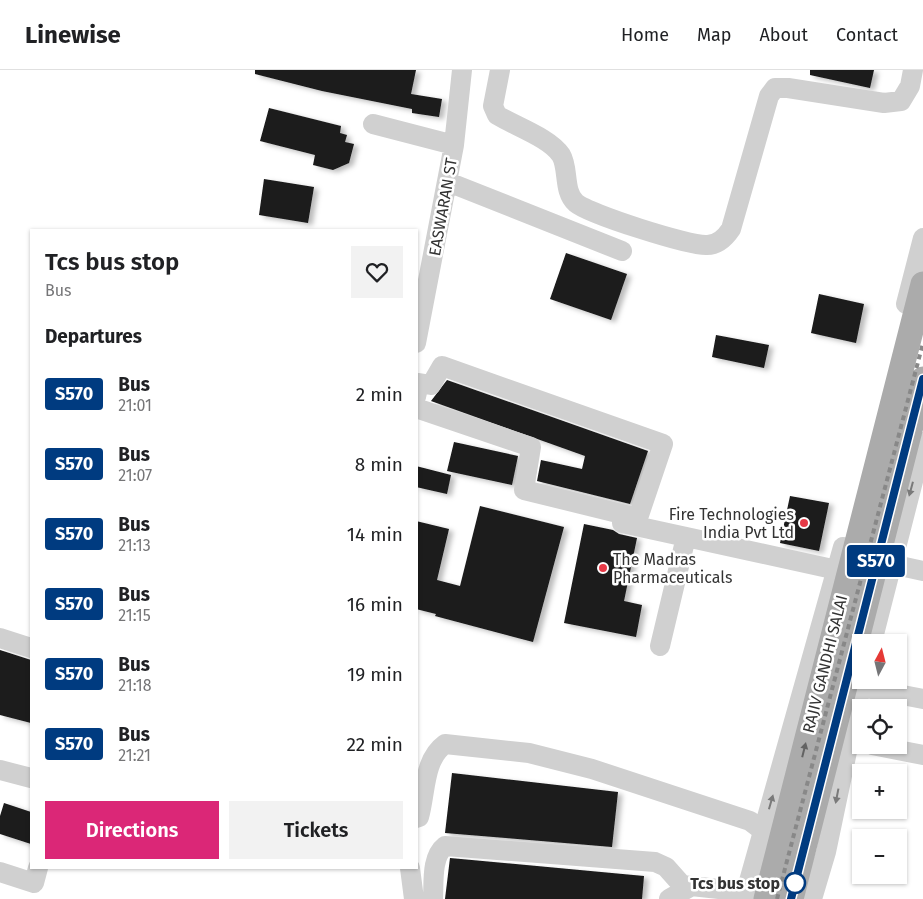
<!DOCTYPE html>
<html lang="en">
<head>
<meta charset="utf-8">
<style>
	body { margin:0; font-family:"Fira Sans",sans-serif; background:#f2f2f2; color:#202124; height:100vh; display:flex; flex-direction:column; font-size:19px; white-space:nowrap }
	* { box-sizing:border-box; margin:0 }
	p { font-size:16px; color:#757577 }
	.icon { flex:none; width:28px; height:28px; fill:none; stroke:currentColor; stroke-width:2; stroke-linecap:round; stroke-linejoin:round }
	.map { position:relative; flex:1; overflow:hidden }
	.side { position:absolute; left:30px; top:159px; width:388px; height:640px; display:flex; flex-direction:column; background:#fff; border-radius:0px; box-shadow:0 1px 4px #0004 }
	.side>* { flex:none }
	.badge { padding:0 10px; border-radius:4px; font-size:18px; line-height:32px }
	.needle { width:32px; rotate:7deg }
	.tools { position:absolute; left:852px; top:564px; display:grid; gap:10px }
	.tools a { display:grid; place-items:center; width:55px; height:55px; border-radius:0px; background:#fff; box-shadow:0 1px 4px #0004; font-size:25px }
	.map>.badge { position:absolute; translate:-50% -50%; box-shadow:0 0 0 2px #fff }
	h2 { padding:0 15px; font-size:19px; line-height:45px }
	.round { display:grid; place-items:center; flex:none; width:52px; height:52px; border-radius:0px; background:#f2f2f2 }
	.summary { display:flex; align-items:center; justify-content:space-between; height:85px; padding:0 15px }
	h1 { font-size:24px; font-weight:600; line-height:38px }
	.primary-button { display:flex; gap:10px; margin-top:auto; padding:10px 15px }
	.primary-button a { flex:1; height:58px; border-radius:0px; background:#db2777; color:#fff; font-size:20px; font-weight:600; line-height:58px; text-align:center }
	.primary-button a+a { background:#f2f2f2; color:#202124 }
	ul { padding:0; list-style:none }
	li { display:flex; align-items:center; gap:15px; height:70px; padding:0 15px }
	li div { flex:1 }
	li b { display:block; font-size:19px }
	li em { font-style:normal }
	li .badge { min-width:55px; font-weight:700; text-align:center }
	header { display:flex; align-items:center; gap:30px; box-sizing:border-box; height:70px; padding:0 25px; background:#fff; border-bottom:1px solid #e0e0e0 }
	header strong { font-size:24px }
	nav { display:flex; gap:28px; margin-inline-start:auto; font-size:18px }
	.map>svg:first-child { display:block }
	.building { fill:#1a1a1a; filter:url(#shadow) }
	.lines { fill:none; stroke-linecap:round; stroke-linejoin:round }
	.minor { stroke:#d0d0d0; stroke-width:20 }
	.major { stroke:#ababab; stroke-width:25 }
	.rail { stroke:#888; stroke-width:4; stroke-dasharray:5 4; stroke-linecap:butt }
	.oneway { fill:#7a7a7a }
	.oneway2 { fill:#636363 }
	.line-casing { stroke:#fff; stroke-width:11 }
	.line { stroke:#003b80; stroke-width:8 }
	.poi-dot { fill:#e63946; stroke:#fff; stroke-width:2 }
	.stop-dot { fill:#fff; stroke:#003b80; stroke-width:2.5 }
	.labels { text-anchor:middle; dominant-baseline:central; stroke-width:5; stroke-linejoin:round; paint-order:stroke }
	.street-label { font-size:16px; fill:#333; stroke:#fff }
	.poi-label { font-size:16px; fill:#333; stroke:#fff; text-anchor:end }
	.stop-label { font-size:16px; font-weight:bold; fill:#333; stroke:#fff; text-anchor:end }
</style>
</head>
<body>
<header>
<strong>Linewise</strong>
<nav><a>Home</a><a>Map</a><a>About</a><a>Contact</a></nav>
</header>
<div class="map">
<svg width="923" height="829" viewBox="0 0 923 829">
	<defs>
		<filter id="shadow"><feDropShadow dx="4.5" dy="2.5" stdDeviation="2.5" flood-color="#0004"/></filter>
	</defs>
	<rect width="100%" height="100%" fill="#fff"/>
	<!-- building -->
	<path class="building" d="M255,0h161l-5,24 31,5 -3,18 -27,-4v-4l-90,-18 -67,-17z
		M810,0h64l-4,18 -60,-13z
		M269,38l72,18 -1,7 7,2 -2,7 9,2 -5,19 -16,7 -20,-5 2,-10 -55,-14z
		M264,109l50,8 -6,36 -49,-8z
		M566,183l61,21 -16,46 -61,-21z
		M819,224l45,10 -8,39 -45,-10z
		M716,265l53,10 -5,23 -52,-11z
		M447,310l201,71 -18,53 -93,-23 4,-21 41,9 3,-13 -154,-55z
		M454,372l64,14 -6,29 -65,-14z
		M416,396l35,9 -4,19 -31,-7z
		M790,426l39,7 -10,48 -39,-8z
		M480,436l84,21 -31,115 -98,-26 1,-2 -20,-5v-88l33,8 -12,51 23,6z
		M584,454l29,6 6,4 18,4 -13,63 18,4 -6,32 -72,-14z
		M0,580l31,10v63l-31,-8z
		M452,703l166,19 -6,55 -167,-14z
		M4,733l27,9v32l-31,-10v-18z
		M450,788l194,18 -2,23h-197z"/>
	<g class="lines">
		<!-- minor -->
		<path class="minor" d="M500,0l-7,36 4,9c18,11 53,23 64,40 8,13 2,37 15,48 13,11 113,43 131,42 11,0 18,-7 24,-16l38,-133 6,-8h13l96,15 17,-2 9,-15 3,-16
			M373,54l81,21
			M448,112l174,69
			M906,234l17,-66
			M416,273l38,-198 8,-75
			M416,327l3,-14 12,2 11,-19 221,78 -25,74 -114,-28 7,-43 -115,-39
			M622,453l215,47
			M891,494l32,7
			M0,568l31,10
			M872,572l51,-200
			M660,576l26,-109
			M861,617l62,12
			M872,675l51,10
			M0,700l31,8
			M416,748l3,-1c7,-24 4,-57 26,-73l84,9 63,16 158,52 13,10
			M410,798l4,31
			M0,802l34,11 4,-15
			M433,829c1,-16 -2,-42 12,-53l210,16 11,5 16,18 64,7
			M669,829l21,-12
			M744,829l99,-352
			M812,829l14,-47 36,-172"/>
		<!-- major -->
		<path class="major" d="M766,829l157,-615
			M791,829l132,-520"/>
		<!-- rail -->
		<path class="rail" d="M777,829l146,-556"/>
	</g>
	<!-- one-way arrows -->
	<defs><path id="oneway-solid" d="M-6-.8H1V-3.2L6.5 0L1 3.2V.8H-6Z" transform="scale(1.25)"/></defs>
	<g class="oneway">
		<use href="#oneway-solid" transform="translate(911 419) rotate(105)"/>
		<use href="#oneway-solid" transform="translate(837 726) rotate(101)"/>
		<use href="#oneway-solid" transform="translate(771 732) rotate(-74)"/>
	</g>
	<use class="oneway2" href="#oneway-solid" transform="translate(804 680) rotate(-76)"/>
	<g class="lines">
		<!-- line casing -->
		<g class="line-casing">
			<path id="line" d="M791,829l132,-520"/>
		</g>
		<!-- line -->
		<use href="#line" class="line"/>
	</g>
	<!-- markers -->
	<g class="poi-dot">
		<circle cx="804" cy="453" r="5"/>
		<circle cx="603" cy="498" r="5"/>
	</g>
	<circle class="stop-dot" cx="795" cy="813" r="10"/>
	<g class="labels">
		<!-- street labels -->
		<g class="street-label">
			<text transform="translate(443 137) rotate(-80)">EASWARAN ST</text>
			<text transform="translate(825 594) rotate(-76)">RAJIV GANDHI SALAI</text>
		</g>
		<!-- poi labels -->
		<g class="poi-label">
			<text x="794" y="444">Fire Technologies<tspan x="794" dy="18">India Pvt Ltd</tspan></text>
			<text x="613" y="489" text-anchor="start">The Madras<tspan x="613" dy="18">Pharmaceuticals</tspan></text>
		</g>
		<!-- stop labels -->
		<g class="stop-label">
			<text x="780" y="813">Tcs bus stop</text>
		</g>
	</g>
</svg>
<div class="tools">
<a><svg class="needle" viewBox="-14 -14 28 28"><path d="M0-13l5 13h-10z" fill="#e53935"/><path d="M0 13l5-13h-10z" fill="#757577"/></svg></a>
<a><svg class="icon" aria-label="locate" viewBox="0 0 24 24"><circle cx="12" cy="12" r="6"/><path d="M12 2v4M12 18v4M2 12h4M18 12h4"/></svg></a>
<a>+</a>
<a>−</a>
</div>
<b class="badge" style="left:876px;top:491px;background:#003b80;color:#fff">S570</b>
<section class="side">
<div class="summary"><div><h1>Tcs bus stop</h1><p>Bus</p></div><a class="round"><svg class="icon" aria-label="heart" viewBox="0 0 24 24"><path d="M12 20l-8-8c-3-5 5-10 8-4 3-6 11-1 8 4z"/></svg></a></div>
<h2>Departures</h2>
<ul>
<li><span class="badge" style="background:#003b80;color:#fff">S570</span><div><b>Bus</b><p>21:01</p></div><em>2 min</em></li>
<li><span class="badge" style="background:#003b80;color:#fff">S570</span><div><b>Bus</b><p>21:07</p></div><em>8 min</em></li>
<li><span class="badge" style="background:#003b80;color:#fff">S570</span><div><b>Bus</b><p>21:13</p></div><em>14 min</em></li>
<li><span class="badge" style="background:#003b80;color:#fff">S570</span><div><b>Bus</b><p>21:15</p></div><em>16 min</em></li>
<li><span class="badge" style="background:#003b80;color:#fff">S570</span><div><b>Bus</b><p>21:18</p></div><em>19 min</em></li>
<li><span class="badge" style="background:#003b80;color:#fff">S570</span><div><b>Bus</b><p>21:21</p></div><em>22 min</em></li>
</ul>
<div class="primary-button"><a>Directions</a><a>Tickets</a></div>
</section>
</div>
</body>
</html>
